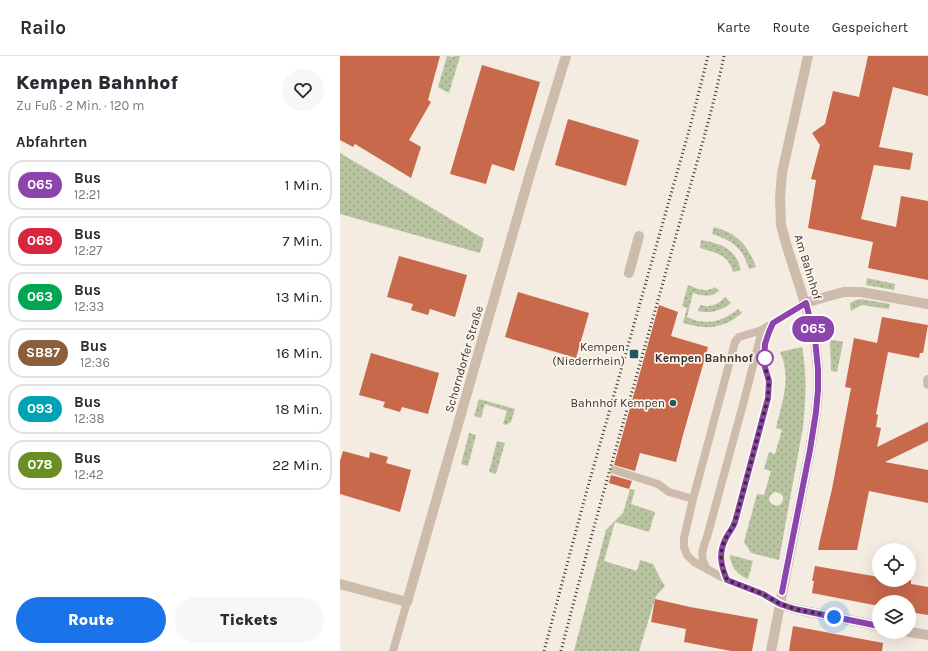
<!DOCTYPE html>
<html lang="de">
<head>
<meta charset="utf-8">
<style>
	body { margin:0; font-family:Karla,sans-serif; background:#f7f7f7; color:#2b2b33; height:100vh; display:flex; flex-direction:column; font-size:15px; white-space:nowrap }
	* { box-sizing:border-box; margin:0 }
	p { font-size:13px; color:#7c7c81 }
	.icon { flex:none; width:22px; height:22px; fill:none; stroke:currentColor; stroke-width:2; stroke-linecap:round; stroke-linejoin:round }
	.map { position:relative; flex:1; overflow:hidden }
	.side { display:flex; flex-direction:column; background:#fff; width:340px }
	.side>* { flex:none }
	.badge { padding:0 8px; border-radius:13px; font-size:14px; line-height:26px }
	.buttons { position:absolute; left:532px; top:487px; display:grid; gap:8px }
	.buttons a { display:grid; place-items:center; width:44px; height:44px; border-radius:50%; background:#fff; box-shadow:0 4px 16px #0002; font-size:20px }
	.you { position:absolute; width:20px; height:20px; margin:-10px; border:3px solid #fff; border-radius:50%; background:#1a73e8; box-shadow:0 0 0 6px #1a73e833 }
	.map>.badge { position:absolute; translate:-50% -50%; box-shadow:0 0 0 2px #fff }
	h2 { padding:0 16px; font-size:15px; line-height:36px }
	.round { display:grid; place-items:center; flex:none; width:42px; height:42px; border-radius:21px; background:#f7f7f7 }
	.headline { display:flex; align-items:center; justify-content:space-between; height:68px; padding:0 16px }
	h1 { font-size:19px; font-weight:800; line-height:30px }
	.primary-button { display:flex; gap:8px; margin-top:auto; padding:8px 16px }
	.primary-button a { flex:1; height:46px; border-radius:24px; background:#1a73e8; color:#fff; font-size:16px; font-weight:800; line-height:46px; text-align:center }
	.primary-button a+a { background:#f7f7f7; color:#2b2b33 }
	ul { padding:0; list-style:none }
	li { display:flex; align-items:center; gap:12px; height:50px; margin:0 8px 6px; padding:0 8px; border:2px solid #e1e1e2; border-radius:16px }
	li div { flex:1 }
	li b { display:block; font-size:15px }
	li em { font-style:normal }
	li .badge { min-width:44px; font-weight:700; text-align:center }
	header { display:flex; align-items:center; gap:24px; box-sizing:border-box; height:56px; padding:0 20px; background:#fff; border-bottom:1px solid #e1e1e2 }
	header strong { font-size:19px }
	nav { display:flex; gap:22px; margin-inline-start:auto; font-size:14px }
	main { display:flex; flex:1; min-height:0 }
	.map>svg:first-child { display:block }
	.grass { fill:url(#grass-dots); fill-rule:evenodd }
	.building { fill:#c8694b }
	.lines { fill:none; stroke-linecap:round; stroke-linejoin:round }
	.service { stroke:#cdbbac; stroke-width:8 }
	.pedestrian { stroke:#cdbbac; stroke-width:10 }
	.minor { stroke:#cdbbac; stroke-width:10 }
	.tertiary { stroke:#cdbbac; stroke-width:10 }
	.rail { stroke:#3b302b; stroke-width:3; stroke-dasharray:1 3; stroke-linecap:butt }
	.line-casing { stroke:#fff; stroke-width:9 }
	.line { stroke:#8e44ad; stroke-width:6 }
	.walk { stroke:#3b302b; stroke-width:4; stroke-dasharray:0 7.2 }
	.poi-dot { fill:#1f5a5e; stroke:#fbf5ee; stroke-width:1.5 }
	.stop-dot { fill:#fff; stroke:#8e44ad; stroke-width:2 }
	.labels { text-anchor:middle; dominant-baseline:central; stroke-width:3.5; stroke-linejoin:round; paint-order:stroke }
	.street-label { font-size:12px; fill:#3b302b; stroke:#fbf5ee }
	.poi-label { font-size:12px; fill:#3b302b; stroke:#fbf5ee; text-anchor:end }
	.stop-label { font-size:12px; font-weight:bold; fill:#3b302b; stroke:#fbf5ee; text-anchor:end }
</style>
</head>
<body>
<header>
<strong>Railo</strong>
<nav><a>Karte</a><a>Route</a><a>Gespeichert</a></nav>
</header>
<main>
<section class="side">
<div class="headline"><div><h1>Kempen Bahnhof</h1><p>Zu Fuß · 2 Min. · 120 m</p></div><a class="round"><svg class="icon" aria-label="heart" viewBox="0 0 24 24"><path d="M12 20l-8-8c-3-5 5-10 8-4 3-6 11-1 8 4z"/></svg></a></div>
<h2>Abfahrten</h2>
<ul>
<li><span class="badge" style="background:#8e44ad;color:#fff">065</span><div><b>Bus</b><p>12:21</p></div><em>1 Min.</em></li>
<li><span class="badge" style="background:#d7263d;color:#fff">069</span><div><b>Bus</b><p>12:27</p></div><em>7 Min.</em></li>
<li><span class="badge" style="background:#00a651;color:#fff">063</span><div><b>Bus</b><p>12:33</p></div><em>13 Min.</em></li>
<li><span class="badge" style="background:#8b5e3c;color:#fff">SB87</span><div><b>Bus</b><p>12:36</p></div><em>16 Min.</em></li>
<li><span class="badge" style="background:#00a3b4;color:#fff">093</span><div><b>Bus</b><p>12:38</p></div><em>18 Min.</em></li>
<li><span class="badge" style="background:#6b8e23;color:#fff">078</span><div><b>Bus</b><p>12:42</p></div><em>22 Min.</em></li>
</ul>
<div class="primary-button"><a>Route</a><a>Tickets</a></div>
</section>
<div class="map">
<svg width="588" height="595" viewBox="0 0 588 595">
	<defs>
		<pattern id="grass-dots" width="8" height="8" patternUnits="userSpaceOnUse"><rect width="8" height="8" fill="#b8c4a0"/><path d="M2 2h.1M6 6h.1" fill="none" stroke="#97a083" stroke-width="1.8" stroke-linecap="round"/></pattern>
	</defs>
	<rect width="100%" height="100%" fill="#f4ebe1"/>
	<!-- grass -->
	<path class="grass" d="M107,0l7,1v-1h6l-11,37 -11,-6z
		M0,97l144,86 -4,14 -140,-39z
		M374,171c3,1 6,2 9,3 17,6 27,20 33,37l-7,2c-7,-22 -16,-28 -37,-35z
		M361,184c21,4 34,8 40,30l-8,2c-5,-18 -17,-19 -33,-24z
		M527,222l28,6 -1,6 -28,-5z
		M348,229c9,4 18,8 27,2l4,4c-10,7 -15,5 -26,2l-6,24c19,9 35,5 51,-8l4,4c-19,16 -35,17 -59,10l4,-15 -5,-2z
		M385,241l6,6c-10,8 -21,11 -33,8l2,-6c10,3 18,0 25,-8z
		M521,243l29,5 -1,5 -27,-4 -4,2 -7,4 -1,-8 6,-3z
		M490,284l10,1 3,1 -6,30 -6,-1z
		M462,291c5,27 4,53 1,80l-24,133 -28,-7 -7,-11 13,-48 7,1 7,-24 -7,-2 5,-17 6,2 7,-24 -6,-2c6,-26 16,-50 4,-76zM435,436c5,1 9,3 8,8 -3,13 -24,0 -8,-8z
		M139,343l36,10 -4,13 -5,3 -3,-1 4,-13 -22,-7 -4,14 -7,-2z
		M129,377l7,2 -8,31 -7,-2z
		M157,385l8,2 -9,31 -7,-2z
		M290,433l5,1 -4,14 24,8 -6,20 -34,-10 -11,39 33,10 3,-11 13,4 7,14 5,8 -8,9 -2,4 -16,52h-65l32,-121 17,-17z
		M390,499l23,6 -5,18c-12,-5 -17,-12 -18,-24z"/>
	<!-- building -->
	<path class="building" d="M0,0h100l-12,44 3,2 -22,38 12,7 -10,31 -56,-34 -2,3 -13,-7z
		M528,0h60v40l-35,-9 -14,60 34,6 -3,17 -36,-5 -13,54 35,8 5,-31 27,5v79l-60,-12 5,-26 -65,-14 8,-48 -5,-1 9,-34 -8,-12 13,-9 8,-33 26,6z
		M142,9l58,17 -26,89 -22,-7 -6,20 -36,-10z
		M228,63l71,21 -13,46 -71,-21z
		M59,200l68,19 -12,42 -25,-8 -2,6 -17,-5 2,-6 -26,-7z
		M178,236l71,21 -13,45 -71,-21z
		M319,249l19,7 -7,24 37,11 -25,88 -7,27 -36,-9 -5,18 -21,-6z
		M542,261l46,8 -5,28h-3l-1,5 -31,-6 -12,62 2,1 -2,12 5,1 -4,19 51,-25v19l-43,21 43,8v33l-59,-12 -12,59h-39l2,-10 12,-51 19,-101 -6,-1 9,-49 23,5z
		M31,297l68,20 -11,41 -26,-7 -2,5 -17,-5 2,-5 -26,-7z
		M3,395l26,7 1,-6 18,5 -2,6 25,7 -11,42 -60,-18v-33z
		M271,419l21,6 -3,8 -20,-6z
		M475,510l64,11v3h32v4l17,3v28l-19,-3v-10h-30v4l-67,-13 2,-12h-2z
		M315,543l35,8 68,12 -6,32h-21l-47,-9 2,-13 -35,-7z
		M453,570l90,17 -1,8h-93z"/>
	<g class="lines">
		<!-- service -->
		<path class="service" d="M274,414l44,14 11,8 24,7
			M368,514c-9,-12 -6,-20 -1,-33l38,-140 17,-67
			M387,524c-6,-14 -9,-27 -1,-42 3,-6 7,-10 9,-16l33,-124 1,-17 -4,-17v-20l8,-21
			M440,548l-17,-10 -36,-14 -33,-18 -7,-7 -3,-8v-9l9,-39 42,-157 4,-5 23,-7 43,-27
			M53,595l14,-49"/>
		<!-- pedestrian -->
		<path class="pedestrian" d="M289,217l10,-37"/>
		<!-- minor -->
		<path class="minor" d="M588,324v4
			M0,528l67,18 122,-425 37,-121"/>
		<!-- tertiary -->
		<path class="tertiary" d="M465,247l24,-7 15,-4h17l67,12
			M440,548l15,5 84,17
			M569,576l19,3
			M431,595l39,-201 6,-37 2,-22v-22l-3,-30 -10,-36 -18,-56 -6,-22 -1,-27 2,-25 26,-117"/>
		<!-- rail -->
		<path class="rail" d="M204,595l41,-154 105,-370 18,-71
			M221,595c34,-133 73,-265 110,-397 18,-66 39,-131 53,-198"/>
	</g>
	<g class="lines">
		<!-- line casing -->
		<g class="line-casing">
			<path id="line" d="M442,536l28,-142 6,-38 2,-22v-21l-3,-30 -9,-36 -33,20 -4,9 -4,12 -1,20 5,17 -1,17 -33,124c-2,6 -6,10 -9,16 -8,15 -5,28 1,42l36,14 17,10 15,5 84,17"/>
		</g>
		<!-- line -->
		<use href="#line" class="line"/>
		<!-- walk -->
		<path class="walk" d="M425,302v-4l-1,10 5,17 -1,17 -33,124c-2,6 -6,10 -9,16 -8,15 -5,28 1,42l36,14 17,10 15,5 39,8"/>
	</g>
	<!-- markers -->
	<g class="poi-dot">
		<rect x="289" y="293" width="10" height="10" rx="2"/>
		<circle cx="333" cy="347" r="4"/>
	</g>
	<circle class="stop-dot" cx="425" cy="302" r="8"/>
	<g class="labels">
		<!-- street labels -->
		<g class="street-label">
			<text transform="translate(468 211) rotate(73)">Am Bahnhof</text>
			<text transform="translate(124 303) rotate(-74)">Schorndorfer Straße</text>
		</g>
		<!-- poi labels -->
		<g class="poi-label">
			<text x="285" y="291">Kempen<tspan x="285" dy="14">(Niederrhein)</tspan></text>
			<text x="325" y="347">Bahnhof Kempen</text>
		</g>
		<!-- stop labels -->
		<g class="stop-label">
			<text x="413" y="302">Kempen Bahnhof</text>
		</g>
	</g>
</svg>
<div class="buttons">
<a><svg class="icon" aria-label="locate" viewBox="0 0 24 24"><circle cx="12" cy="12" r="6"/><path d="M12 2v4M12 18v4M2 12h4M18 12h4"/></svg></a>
<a><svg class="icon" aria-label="layers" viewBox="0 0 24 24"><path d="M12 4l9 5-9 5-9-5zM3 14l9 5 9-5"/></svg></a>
</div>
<div class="you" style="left:494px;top:561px"></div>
<b class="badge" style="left:473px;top:273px;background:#8e44ad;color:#fff">065</b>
</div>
</main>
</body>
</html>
